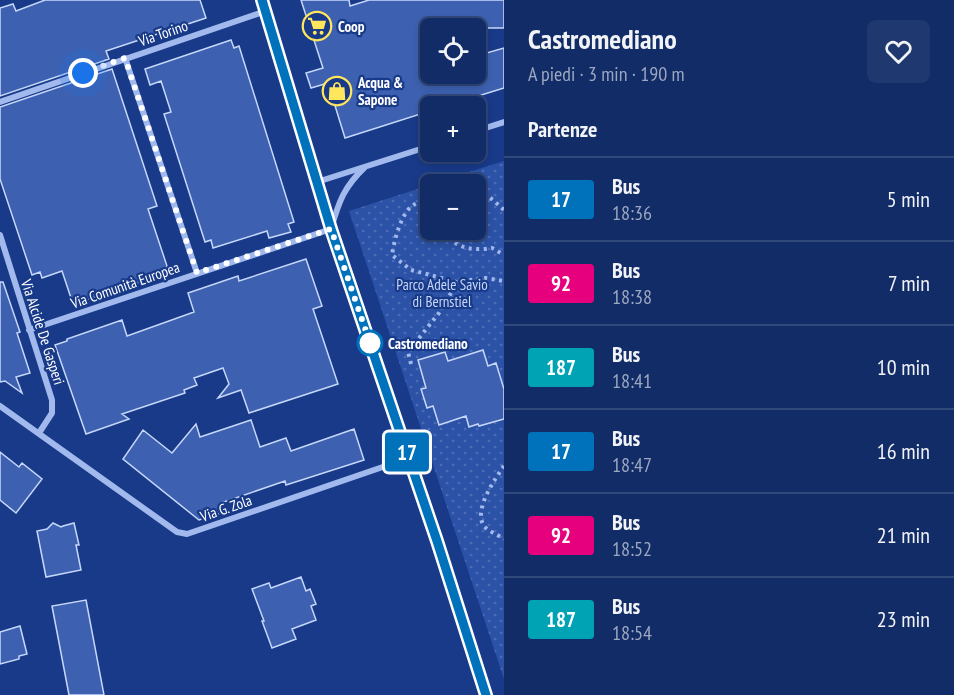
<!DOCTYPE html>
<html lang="it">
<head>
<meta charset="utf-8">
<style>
	body { margin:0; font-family:"PT Sans Narrow",sans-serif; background:#1f3870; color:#f1f3f6; height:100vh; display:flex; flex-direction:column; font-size:22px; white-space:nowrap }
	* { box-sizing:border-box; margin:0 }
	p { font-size:20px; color:#9ca7c0 }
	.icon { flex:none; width:33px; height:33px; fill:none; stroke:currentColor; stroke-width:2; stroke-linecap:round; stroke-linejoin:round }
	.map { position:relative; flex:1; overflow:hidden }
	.details { display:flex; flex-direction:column; background:#122c67; width:450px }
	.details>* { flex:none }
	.badge { padding:0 12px; border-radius:4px; font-size:21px; line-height:39px }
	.controls { position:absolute; left:420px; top:18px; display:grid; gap:12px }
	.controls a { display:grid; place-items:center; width:66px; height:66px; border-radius:9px; background:#122c67; box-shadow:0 3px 9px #0003,0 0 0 2px #31487b; font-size:30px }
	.you { position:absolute; width:30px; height:30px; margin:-15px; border:4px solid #fff; border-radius:50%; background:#1a73e8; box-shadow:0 0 0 9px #1a73e833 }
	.map>.badge { position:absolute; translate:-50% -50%; box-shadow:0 0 0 3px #fff }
	h2 { padding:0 24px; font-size:22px; line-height:54px }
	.round { display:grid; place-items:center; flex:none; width:63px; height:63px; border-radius:9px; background:#1f3870 }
	.overview { display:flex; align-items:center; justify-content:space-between; height:102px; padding:0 24px }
	h1 { font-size:28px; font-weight:700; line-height:45px }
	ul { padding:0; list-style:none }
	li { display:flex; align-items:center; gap:18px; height:84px; padding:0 24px; border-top:2px solid #31487b }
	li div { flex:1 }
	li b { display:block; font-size:22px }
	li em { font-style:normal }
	li .badge { min-width:66px; font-weight:700; text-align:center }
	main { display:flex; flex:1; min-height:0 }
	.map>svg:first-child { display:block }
	.park { fill:url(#park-dots) }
	.building { fill:#3d61b0; stroke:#c6d7fa; stroke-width:1.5 }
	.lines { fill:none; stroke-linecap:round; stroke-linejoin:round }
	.path { stroke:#a1b9ed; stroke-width:4; stroke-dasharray:3 4.5; stroke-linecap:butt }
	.street { stroke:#a1b9ed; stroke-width:6 }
	.secondary { stroke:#cddbfa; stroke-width:12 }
	.line-casing { stroke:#fff; stroke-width:14 }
	.line { stroke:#0072bc; stroke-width:9 }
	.walk { stroke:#fff; stroke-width:6; stroke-dasharray:0 10.8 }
	.stop-dot { fill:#fff; stroke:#0072bc; stroke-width:3 }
	.labels { text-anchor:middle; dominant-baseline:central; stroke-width:4.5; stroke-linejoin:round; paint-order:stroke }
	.poi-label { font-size:15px; font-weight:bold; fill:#fff; stroke:#183a89; text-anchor:start }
	.street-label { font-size:15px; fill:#fff; stroke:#183a89 }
	.park-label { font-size:15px; fill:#c6d7fa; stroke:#183a89 }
	.stop-label { font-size:15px; font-weight:bold; fill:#fff; stroke:#183a89; text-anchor:start }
</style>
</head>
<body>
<main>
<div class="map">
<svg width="504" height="695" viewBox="0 0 504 695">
	<defs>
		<pattern id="park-dots" width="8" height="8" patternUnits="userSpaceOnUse" patternTransform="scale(1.5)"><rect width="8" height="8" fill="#2b52a7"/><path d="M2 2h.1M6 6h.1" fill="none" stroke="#4b6cb4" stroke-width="1.8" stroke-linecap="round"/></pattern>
	</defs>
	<rect width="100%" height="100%" fill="#183a89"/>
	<!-- park -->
	<path class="park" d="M504,161v518l-155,-468 81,-26v45h46v-46h-45z"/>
	<!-- building -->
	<path class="building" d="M45,0h155l6,18 -100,33 3,8 -109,37v-88l13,-4 3,7z
		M301,0h48l1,6 19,-6h135v28h-74v46h46v-18l28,-8v40l-58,18h-16v5l-85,27 -17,-55 -17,5 -5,-15 17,-5z
		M231,40l3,8 5,-2 55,176 -6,2 3,8 -22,6 -2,-7 -54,17 -2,-8 -6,2 -41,-128 7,-2 -10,-31 -11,4 -5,-16z
		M112,69l45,137 -9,3 19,57v5l-6,4 -88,29 -11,-33 -20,7 -2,-6 -8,3 -32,-96v-72z
		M306,259l16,47 -9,3 25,75 -89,29 -8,-23 -23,8 11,-14 -6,-16 -29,10 3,7 -13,5 1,3 -63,21 7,5 -43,15 -31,-89 12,-4v-2l55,-19 5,16 67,-24 -6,-19 50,-17 1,5z
		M0,282h3l17,50 -3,1 13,40 -14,4 6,16 -17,-12 -5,1z
		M483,350l5,16 8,-3 8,26v30l-25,7 -1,-2 -9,3 -3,-11 -27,9 -6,-19 -6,2 -6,-19 5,-1 -8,-28 27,-8 3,9z
		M251,420l9,27 26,-9 5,13 63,-22 10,31 -78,25 -1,-4 -64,22 3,9 -25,8 -76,-61 20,-29 29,23 24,-29 4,13z
		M0,452l19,15 3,-4 20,16 -26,34 -16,-13z
		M53,523l8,4 2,-1 11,-3 5,22h-3l5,25 -35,7 -9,-46 10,-2z
		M301,577l5,14 4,-2 6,15 -5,2 5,14 -24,9 4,10 -24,9 -10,-27h2l-12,-32 17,-6 2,5z
		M86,600l18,95h-35l-17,-89z
		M20,626l7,28 -8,2v3l-19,5v-32z"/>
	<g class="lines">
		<!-- path -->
		<path class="path" d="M476,194c12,-1 19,8 28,16
			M430,199c-5,2 -13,3 -18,7 -11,8 -18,35 -20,49l19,15 46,12 28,-4 19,3
			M447,230c2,3 4,9 7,12 10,8 26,8 38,6l12,7
			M411,364l-3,-12 31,-39 18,-30
			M504,466c-9,13 -31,44 -20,60 4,5 14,9 20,13"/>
		<!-- street -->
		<path class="street" d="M125,58l72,215
			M0,102l266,-91
			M476,131l28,-9
			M317,182l113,-36
			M0,235l52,165v13l-13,20
			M29,330l302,-101c8,-28 13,-42 34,-62
			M0,406l177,126 10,2 222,-76"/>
		<!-- secondary -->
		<path class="secondary" d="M262,0l69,229 106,312 49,154"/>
	</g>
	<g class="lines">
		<!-- line casing -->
		<g class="line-casing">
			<path id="line" d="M262,0l69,229 106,312 49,154"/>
		</g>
		<!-- line -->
		<use href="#line" class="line"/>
		<!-- walk -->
		<path class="walk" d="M83,73l42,-15 72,215 134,-44 39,114"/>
	</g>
	<!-- icons -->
	<defs>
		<g id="supermarket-ring" transform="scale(1.5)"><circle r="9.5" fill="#183a89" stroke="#ffe65d" stroke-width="1.5"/><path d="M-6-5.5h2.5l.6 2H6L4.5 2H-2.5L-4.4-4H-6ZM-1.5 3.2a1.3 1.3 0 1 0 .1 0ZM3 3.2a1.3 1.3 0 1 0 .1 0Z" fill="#ffe65d"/></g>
		<g id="shop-ring" transform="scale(1.5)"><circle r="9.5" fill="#183a89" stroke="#ffe65d" stroke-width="1.5"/><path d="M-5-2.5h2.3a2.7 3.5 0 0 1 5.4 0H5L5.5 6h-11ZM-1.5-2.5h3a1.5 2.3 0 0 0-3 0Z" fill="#ffe65d"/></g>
	</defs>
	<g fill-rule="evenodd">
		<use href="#supermarket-ring" x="317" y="26"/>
		<use href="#shop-ring" x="337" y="91"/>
	</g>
	<!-- markers -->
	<circle class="stop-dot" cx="370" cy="343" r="12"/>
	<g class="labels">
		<!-- poi labels -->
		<g class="poi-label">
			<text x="338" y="26">Coop</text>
			<text x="358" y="82">Acqua &amp;<tspan x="358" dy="17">Sapone</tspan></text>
		</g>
		<!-- street labels -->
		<g class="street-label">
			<text transform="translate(163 33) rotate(-19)">Via Torino</text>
			<text transform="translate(125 285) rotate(-19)">Via Comunità Europea</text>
			<text transform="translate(43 332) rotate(72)">Via Alcide De Gasperi</text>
			<text transform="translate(226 508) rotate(-19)">Via G. Zola</text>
		</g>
		<!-- park labels -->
		<g class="park-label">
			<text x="442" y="284">Parco Adele Savio<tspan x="442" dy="17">di Bernstiel</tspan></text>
		</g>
		<!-- stop labels -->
		<g class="stop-label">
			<text x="388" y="343">Castromediano</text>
		</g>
	</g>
</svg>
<div class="controls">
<a><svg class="icon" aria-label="locate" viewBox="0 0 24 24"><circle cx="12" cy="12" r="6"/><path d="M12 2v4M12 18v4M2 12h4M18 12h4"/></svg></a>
<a>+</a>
<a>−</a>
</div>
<div class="you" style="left:83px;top:73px"></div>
<b class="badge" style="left:407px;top:452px;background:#0072bc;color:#fff">17</b>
</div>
<section class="details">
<div class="overview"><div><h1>Castromediano</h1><p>A piedi · 3 min · 190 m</p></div><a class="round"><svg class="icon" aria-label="heart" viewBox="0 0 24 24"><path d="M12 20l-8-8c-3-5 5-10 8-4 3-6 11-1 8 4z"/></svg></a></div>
<h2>Partenze</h2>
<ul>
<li><span class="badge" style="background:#0072bc;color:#fff">17</span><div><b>Bus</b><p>18:36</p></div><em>5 min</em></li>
<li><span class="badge" style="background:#e6007e;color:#fff">92</span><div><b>Bus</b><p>18:38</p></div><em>7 min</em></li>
<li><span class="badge" style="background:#00a3b4;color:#fff">187</span><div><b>Bus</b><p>18:41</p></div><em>10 min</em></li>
<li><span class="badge" style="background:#0072bc;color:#fff">17</span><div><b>Bus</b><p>18:47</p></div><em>16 min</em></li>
<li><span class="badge" style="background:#e6007e;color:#fff">92</span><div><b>Bus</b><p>18:52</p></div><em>21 min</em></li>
<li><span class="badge" style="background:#00a3b4;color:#fff">187</span><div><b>Bus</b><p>18:54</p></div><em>23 min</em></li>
</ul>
</section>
</main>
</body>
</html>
